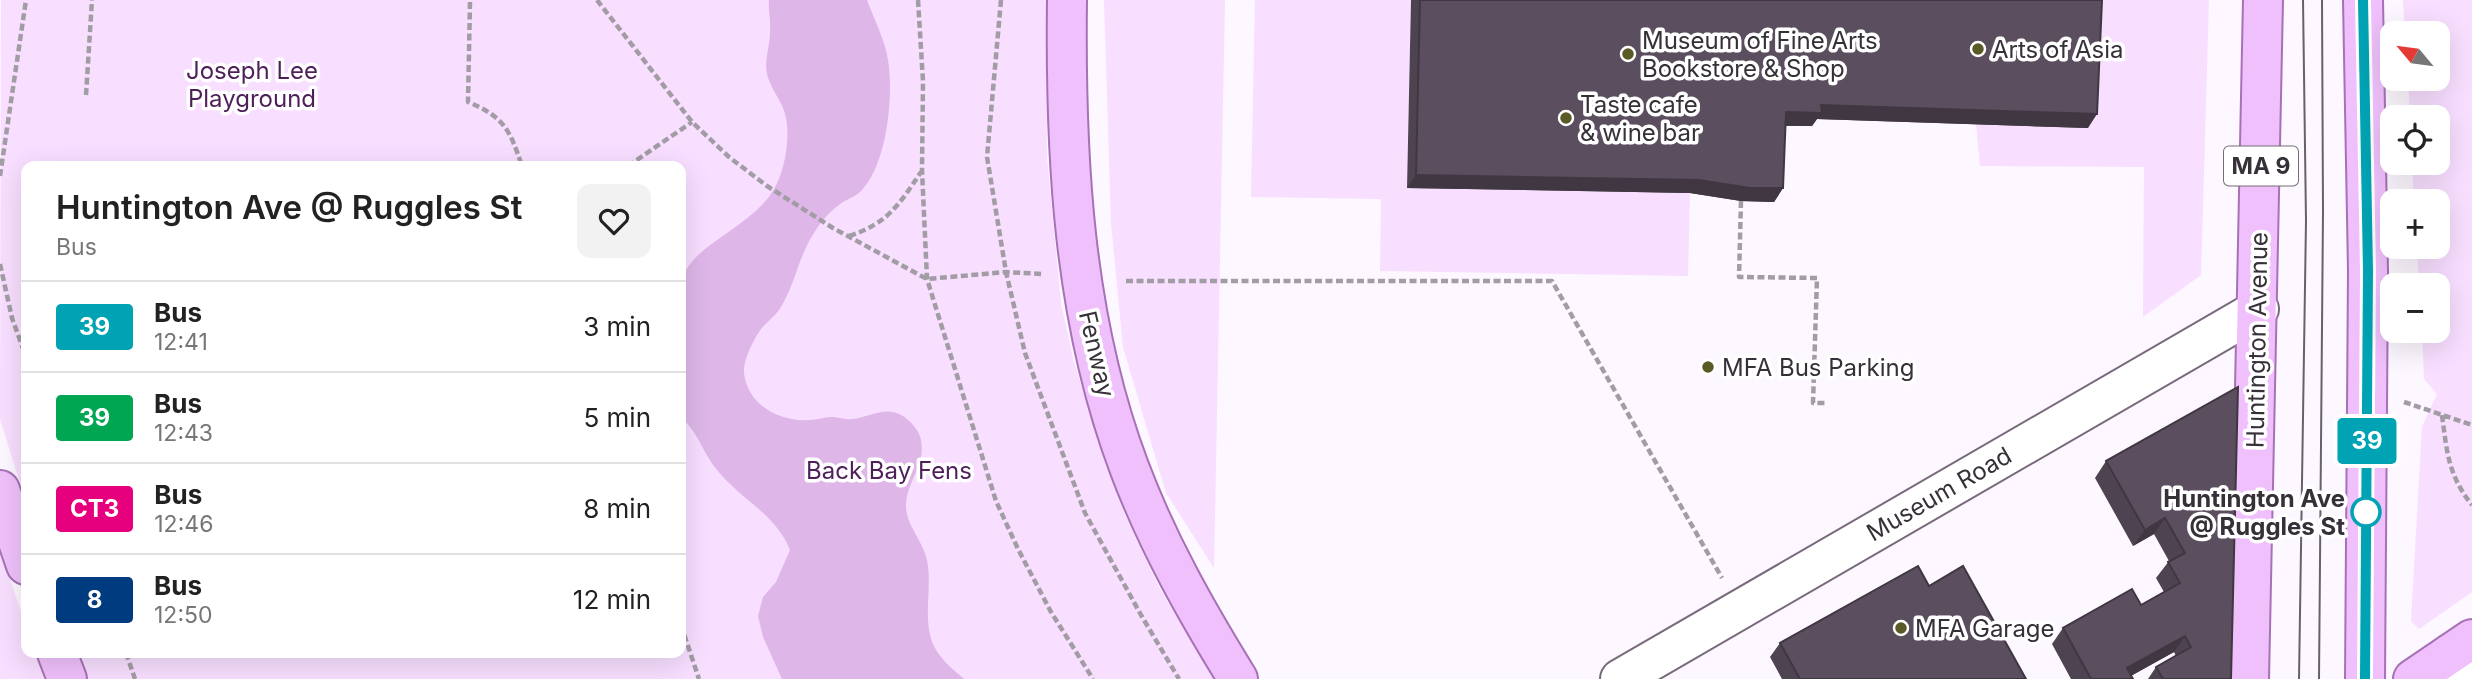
<!DOCTYPE html>
<html lang="en">
<head>
<meta charset="utf-8">
<style>
	body { margin:0; font-family:Inter,sans-serif; background:#f2f2f2; color:#222; height:100vh; display:flex; flex-direction:column; font-size:26px; white-space:nowrap }
	* { box-sizing:border-box; margin:0 }
	p { font-size:23px; color:#767676 }
	.icon { flex:none; width:38px; height:38px; fill:none; stroke:currentColor; stroke-width:2; stroke-linecap:round; stroke-linejoin:round }
	.map { position:relative; flex:1; overflow:hidden }
	.drawer { position:absolute; left:21px; top:161px; width:665px; height:497px; display:flex; flex-direction:column; background:#fff; border-radius:14px; box-shadow:0 7px 28px #0002 }
	.drawer>* { flex:none }
	.badge { padding:0 14px; border-radius:5px; font-size:24px; line-height:46px }
	.needle { width:46px; rotate:299deg }
	.buttons { position:absolute; left:2380px; top:21px; display:grid; gap:14px }
	.buttons a { display:grid; place-items:center; width:70px; height:70px; border-radius:14px; background:#fff; box-shadow:0 7px 28px #0002; font-size:35px }
	.map>.badge { position:absolute; translate:-50% -50%; box-shadow:0 0 0 4px #fff }
	.round { display:grid; place-items:center; flex:none; width:74px; height:74px; border-radius:14px; background:#f2f2f2 }
	.summary { display:flex; align-items:center; justify-content:space-between; height:119px; padding:0 35px }
	h1 { font-size:33px; font-weight:600; line-height:52px }
	ul { padding:0; list-style:none }
	li { display:flex; align-items:center; gap:21px; height:91px; padding:0 35px; border-top:2px solid #e0e0e0 }
	li div { flex:1 }
	li b { display:block; font-size:26px }
	li em { font-style:normal }
	li .badge { min-width:77px; font-weight:700; text-align:center }
	.map>svg:first-child { display:block }
	.green { fill:#f8deff }
	.water { fill:#deb7e8 }
	.lines { fill:none; stroke-linecap:round; stroke-linejoin:round }
	.minor-casing { stroke:#786a7b; stroke-width:42 }
	.major-casing { stroke:#a772b5; stroke-width:42 }
	.path { stroke:#a29ca4; stroke-width:4.5; stroke-dasharray:7 3.5; stroke-linecap:butt }
	.minor { stroke:#fff; stroke-width:38 }
	.major { stroke:#efc0fb; stroke-width:38 }
	.tram { stroke:#676169; stroke-width:2 }
	.wall { fill:#4e4351 }
	.shaded-wall { fill:#403742 }
	.building { fill:#5b4e5e; stroke:#403742; stroke-width:2 }
	.line-casing { stroke:#fff; stroke-width:16 }
	.line { stroke:#00a3b4; stroke-width:10 }
	.poi-dot { fill:#5a5a27; stroke:#fff; stroke-width:2.5 }
	.stop-dot { fill:#fff; stroke:#00a3b4; stroke-width:3.5 }
	.labels { text-anchor:middle; dominant-baseline:central; stroke-width:7; stroke-linejoin:round; paint-order:stroke }
	.shield { fill:#fff; stroke:#726e74; stroke-width:2 }
	.shield-label { font-size:23px; font-weight:bold; fill:#363038 }
	.poi-label { font-size:24px; fill:#363038; stroke:#fff; text-anchor:start }
	.park-label { font-size:24px; fill:#4e1f59; stroke:#fff }
	.street-label { font-size:24px; fill:#363038; stroke:#fff }
	.stop-label { font-size:24px; font-weight:bold; fill:#363038; stroke:#fff; text-anchor:end }
</style>
</head>
<body>
<div class="map">
<svg width="2472" height="679" viewBox="0 0 2472 679">
	<rect width="100%" height="100%" fill="#fdf7ff"/>
	<!-- green -->
	<path class="green" d="M1,0h1045l1,158 14,145 13,59 30,96 22,59 34,72 54,90h-1129l-9,-26h605v-487h-655v336l-26,-83z
		M1104,0h121l-11,568 -48,-75 -43,-146 -12,-124z
		M1255,0h156l-4,188 283,5 -2,83 -308,-5 1,-72 -130,-2z
		M2093,0h116l-8,275 -58,42 1,-150 -164,-1 -4,-42z
		M2403,0h69v592l-53,37 -8,-8 11,-194 15,-33 -13,-15 -2,-48h16v-46h-19l-2,-38h21v-46h-24l-2,-38h26v-46h-28l-2,-38h30v-46h-33z
		M0,550l26,76v27h9l9,26h-44z"/>
	<!-- water -->
	<path class="water" d="M769,0h98c7,19 18,40 21,60 6,35 -1,105 -27,131 -5,5 -13,8 -18,11 -12,8 -22,19 -29,31 -16,24 -19,53 -35,77 -5,7 -12,12 -18,19 -7,10 -18,31 -17,44 4,33 36,49 66,47 7,0 14,-3 21,-3 7,0 14,3 21,2 20,-2 36,-16 55,0 7,6 12,12 14,21 5,26 -15,42 -15,66 0,19 17,35 21,54 6,28 -6,62 8,88 7,13 19,22 29,31h-182l-19,-42 -5,-21 5,-19 13,-15 14,-32c-15,-38 -52,-51 -76,-84 -13,-18 -16,-33 -33,-49 0,-32 0,-64 0,-96 0,-12 -3,-26 0,-38 9,-43 82,-56 99,-107 7,-19 11,-49 3,-68 -5,-12 -13,-21 -16,-34 -3,-13 3,-28 3,-42 1,-11 -2,-21 -1,-32z"/>
	<g class="lines">
		<!-- minor casing -->
		<g class="minor-casing">
			<path id="minor" d="M2450,654l16,25
				M1620,679l639,-370"/>
		</g>
		<!-- major casing -->
		<g class="major-casing">
			<path id="major" d="M1067,0c-2,157 6,318 62,467 28,75 67,144 109,212
				M2363,0l5,271 -3,408
				M0,490l26,75
				M57,653l10,26
				M2249,679l14,-679
				M2413,679l59,-40"/>
		</g>
		<!-- path -->
		<path class="path" d="M597,0l95,122 37,35 38,29 66,42 94,51 79,-7 37,2
			M918,0l5,81 -1,89 5,109 69,222 22,48 33,63 42,67
			M1001,0l-14,157 19,115 19,81 60,160 56,102 38,64
			M470,2l-2,100c37,15 42,29 54,64
			M86,95l6,-95
			M628,166l64,-44
			M0,176l26,-176
			M1741,201l-2,76 78,1 -4,125h12
			M849,236c39,-13 50,-31 72,-64
			M0,264l12,54 14,39
			M1126,281h426l170,297
			M2404,402l68,23
			M2442,415c5,37 6,60 30,90
			M681,625l18,54
			M126,653l9,26"/>
		<!-- minor -->
		<use href="#minor" class="minor"/>
		<!-- major -->
		<use href="#major" class="major"/>
		<!-- tram -->
		<path class="tram" d="M2299,679l7,-458 -3,-221
			M2319,679l4,-467 -1,-212"/>
	</g>
	<!-- wall -->
	<path class="wall" d="M1411,0h691l-14,128 -271,-9 -5,7h-27l-2,62 -9,14 -33,-1 -51,-8 -283,-5z
		M2238,387l-7,292h-83l8,-12 20,-11 -2,-4 -43,24 2,3h-62l-19,-35 11,-16 78,-23 23,-13 -8,-14 13,-17 -15,-27 -21,12 -38,-68 11,-17z
		M1929,586l97,93h-244l-12,-22 10,-14z"/>
	<!-- shaded-wall -->
	<path class="shaded-wall" d="M1821,105l276,9 -9,14 -271,-9 -5,7 -36,-1 10,-13z
		M1416,175l283,5 84,8 -9,14 -33,-1 -51,-8 -283,-5z
		M2165,518l-11,16 -21,12 12,-16z
		M2185,636l-11,16 -49,27 2,-11z"/>
	<!-- building -->
	<path class="building" d="M1420,0h682l-5,114 -276,-9 1,8 -36,-1 -3,76h-33l-51,-8 -283,-5z
		M2238,387l-7,292h-68l-7,-12 35,-20 -6,-11 -58,32 6,11h-42l-28,-51 69,-39 9,16 39,-22 -12,-21 17,-9 -20,-35 -20,12 -39,-69z
		M1918,566l11,20 34,-20 63,113h-226l-20,-36z"/>
	<g class="lines">
		<!-- line casing -->
		<g class="line-casing">
			<path id="line" d="M2363,0l5,271 -3,408"/>
		</g>
		<!-- line -->
		<use href="#line" class="line"/>
	</g>
	<!-- markers -->
	<g class="poi-dot">
		<circle cx="1978" cy="49" r="7"/>
		<circle cx="1628" cy="54" r="7"/>
		<circle cx="1566" cy="118" r="7"/>
		<circle cx="1708" cy="367" r="7"/>
		<circle cx="1901" cy="628" r="7"/>
	</g>
	<circle class="stop-dot" cx="2366" cy="512" r="14"/>
	<g class="labels">
		<!-- shield labels -->
		<rect class="shield" x="2224" y="146.5" width="74" height="39" rx="5"/>
		<g class="shield-label">
			<text x="2261" y="166">MA 9</text>
		</g>
		<!-- poi labels -->
		<g class="poi-label">
			<text x="1642" y="40">Museum of Fine Arts<tspan x="1642" dy="28">Bookstore &amp; Shop</tspan></text>
			<text x="1992" y="49">Arts of Asia</text>
			<text x="1580" y="104">Taste cafe<tspan x="1580" dy="28">&amp; wine bar</tspan></text>
			<text x="1722" y="367">MFA Bus Parking</text>
			<text x="1915" y="628">MFA Garage</text>
		</g>
		<!-- park labels -->
		<g class="park-label">
			<text x="252" y="70">Joseph Lee<tspan x="252" dy="28">Playground</tspan></text>
			<text x="889" y="470">Back Bay Fens</text>
		</g>
		<!-- street labels -->
		<g class="street-label">
			<text transform="translate(2257 340) rotate(-89)">Huntington Avenue</text>
			<text transform="translate(1097 354) rotate(77)">Fenway</text>
			<text transform="translate(1939 494) rotate(-30)">Museum Road</text>
		</g>
		<!-- stop labels -->
		<g class="stop-label">
			<text x="2345" y="498">Huntington Ave<tspan x="2345" dy="28">@ Ruggles St</tspan></text>
		</g>
	</g>
</svg>
<div class="buttons">
<a><svg class="needle" viewBox="-14 -14 28 28"><path d="M0-13l5 13h-10z" fill="#e53935"/><path d="M0 13l5-13h-10z" fill="#767676"/></svg></a>
<a><svg class="icon" aria-label="locate" viewBox="0 0 24 24"><circle cx="12" cy="12" r="6"/><path d="M12 2v4M12 18v4M2 12h4M18 12h4"/></svg></a>
<a>+</a>
<a>−</a>
</div>
<b class="badge" style="left:2367px;top:441px;background:#00a3b4;color:#fff">39</b>
<section class="drawer">
<div class="summary"><div><h1>Huntington Ave @ Ruggles St</h1><p>Bus</p></div><a class="round"><svg class="icon" aria-label="heart" viewBox="0 0 24 24"><path d="M12 20l-8-8c-3-5 5-10 8-4 3-6 11-1 8 4z"/></svg></a></div>
<ul>
<li><span class="badge" style="background:#00a3b4;color:#fff">39</span><div><b>Bus</b><p>12:41</p></div><em>3 min</em></li>
<li><span class="badge" style="background:#00a651;color:#fff">39</span><div><b>Bus</b><p>12:43</p></div><em>5 min</em></li>
<li><span class="badge" style="background:#e6007e;color:#fff">CT3</span><div><b>Bus</b><p>12:46</p></div><em>8 min</em></li>
<li><span class="badge" style="background:#003b80;color:#fff">8</span><div><b>Bus</b><p>12:50</p></div><em>12 min</em></li>
</ul>
</section>
</div>
</body>
</html>
